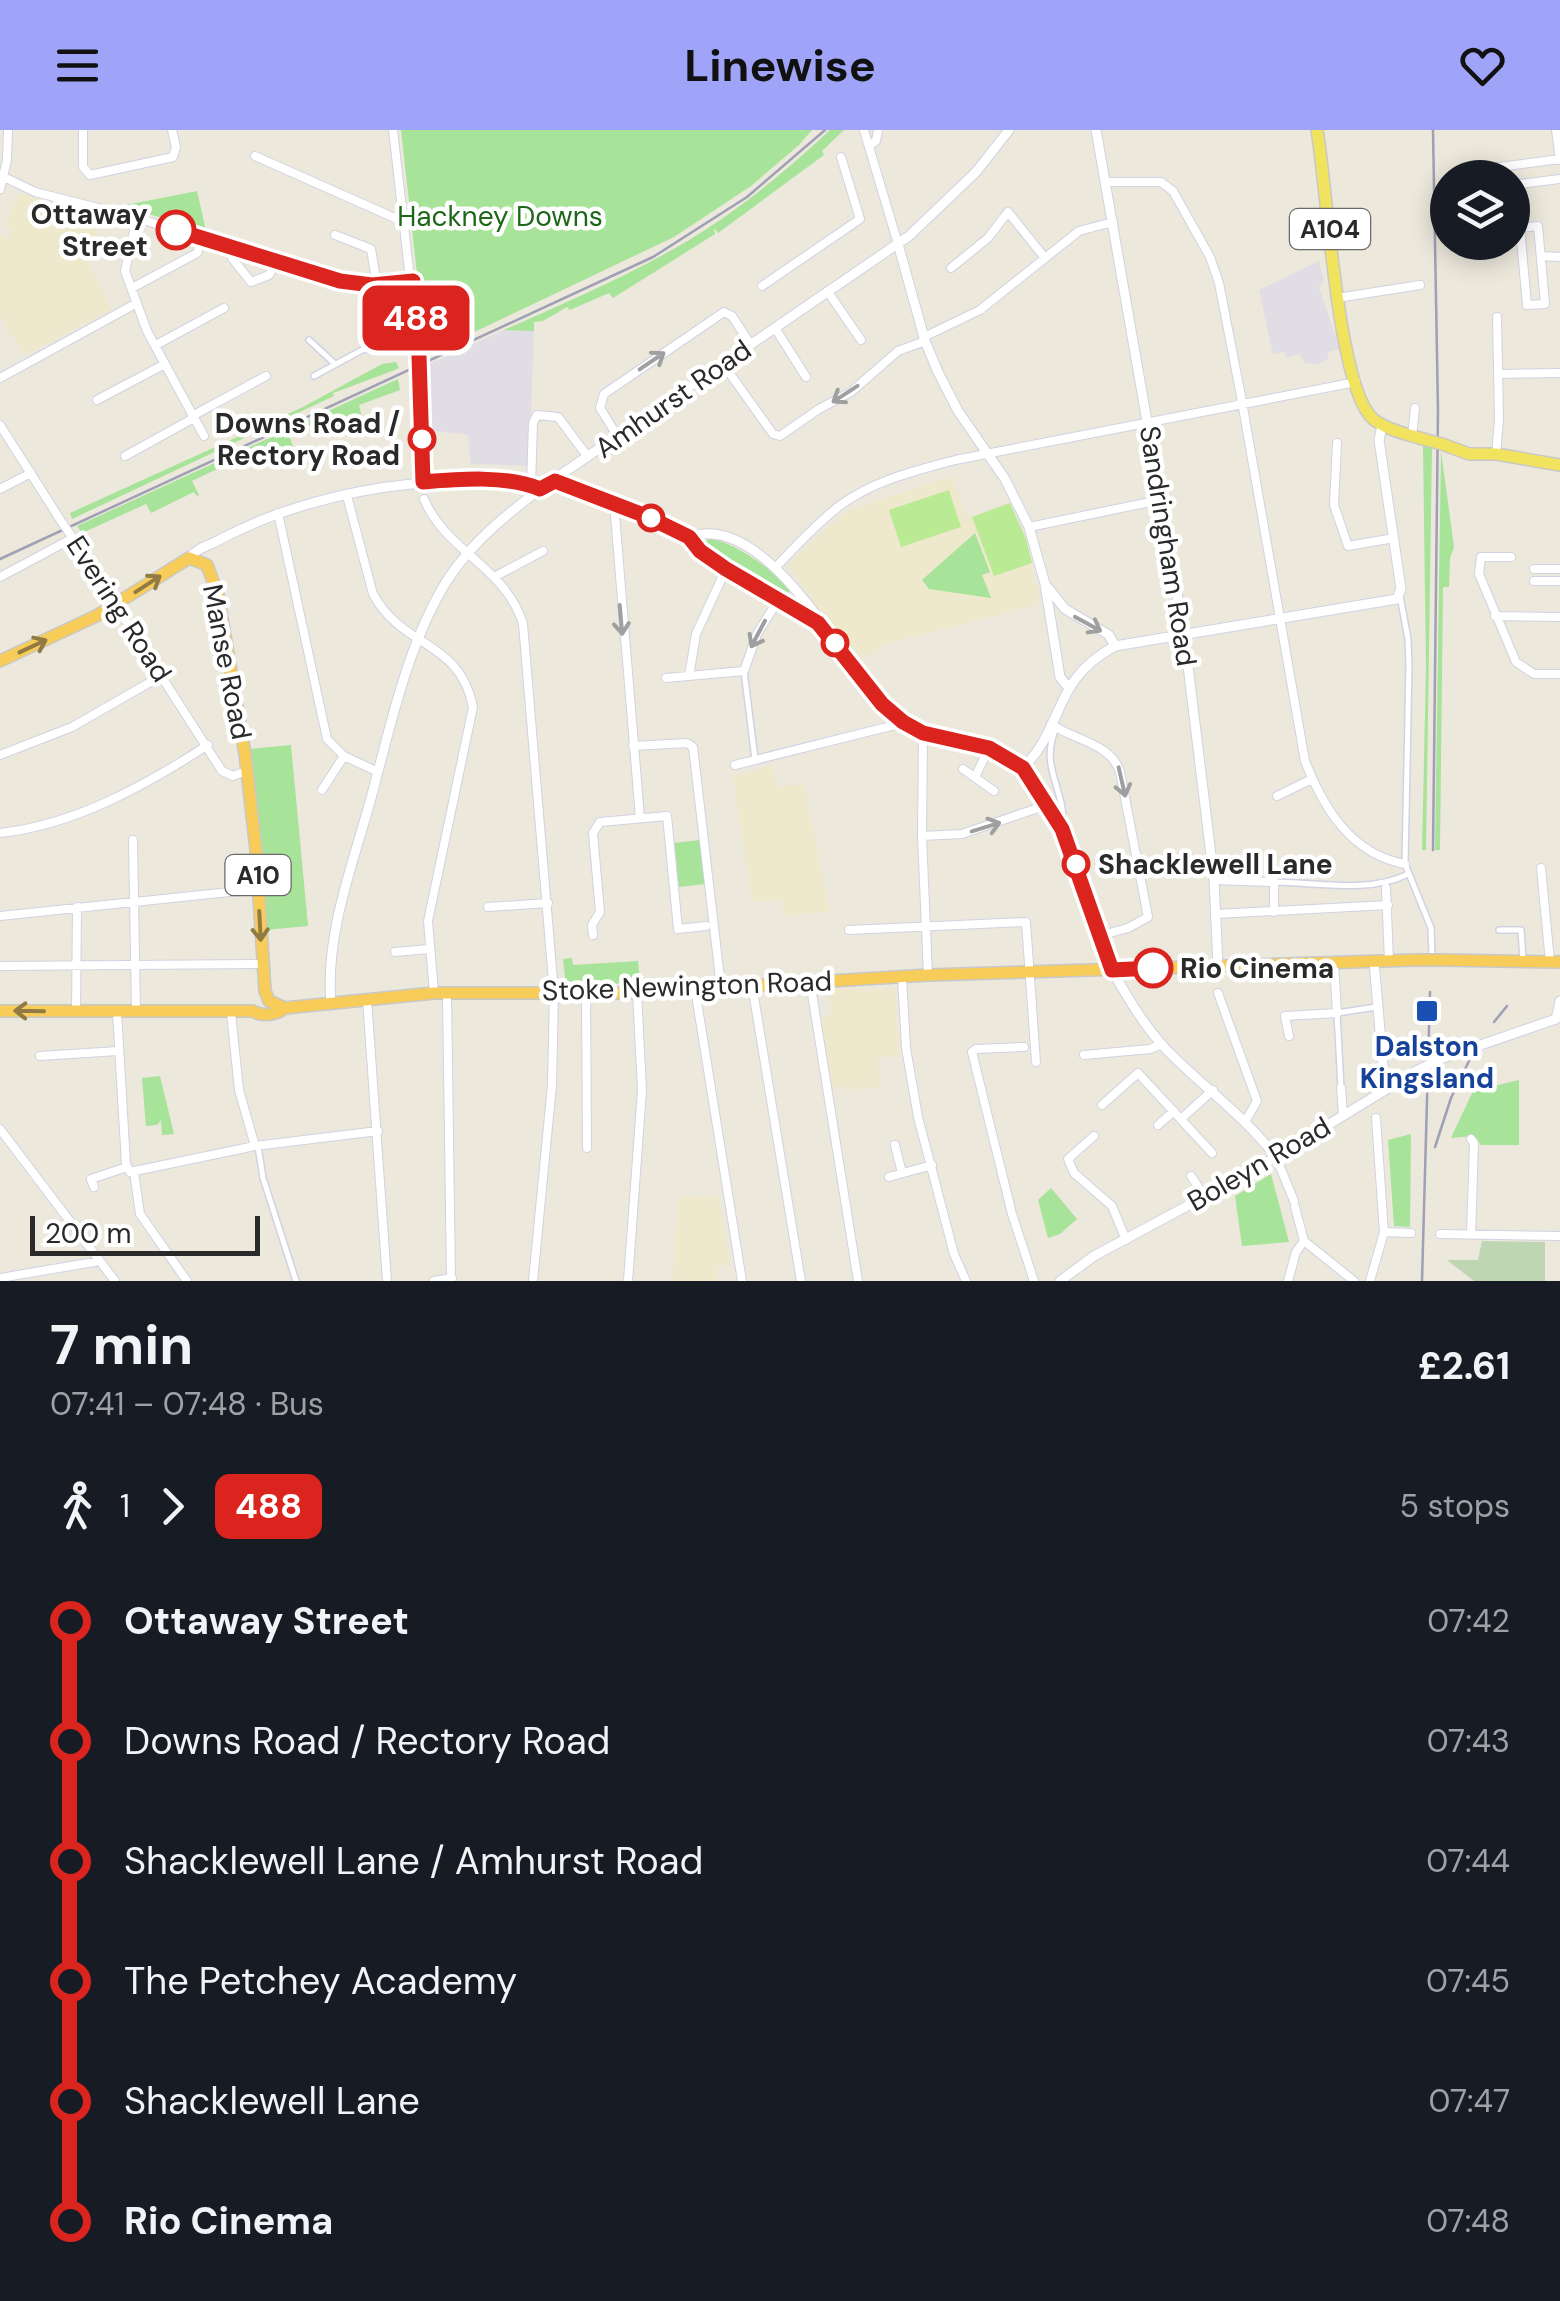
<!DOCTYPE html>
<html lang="en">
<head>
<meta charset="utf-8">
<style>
	body { margin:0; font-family:"DM Sans",sans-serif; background:#20242c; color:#f1f3f6; height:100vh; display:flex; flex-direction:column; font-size:38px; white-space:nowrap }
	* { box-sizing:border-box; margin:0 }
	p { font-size:32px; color:#9ea1a6 }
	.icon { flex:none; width:55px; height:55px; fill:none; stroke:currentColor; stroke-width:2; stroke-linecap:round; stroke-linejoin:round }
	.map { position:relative; height:1151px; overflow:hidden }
	.panel { display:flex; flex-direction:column; background:#171b24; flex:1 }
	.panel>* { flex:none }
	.badge { padding:0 20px; border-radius:15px; font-size:35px; line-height:65px }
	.tools { position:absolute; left:1430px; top:30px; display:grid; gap:20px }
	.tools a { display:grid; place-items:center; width:100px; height:100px; border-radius:50%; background:#171b24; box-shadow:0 5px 25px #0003; font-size:50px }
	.scale { position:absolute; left:30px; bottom:25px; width:230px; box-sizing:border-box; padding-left:10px; border:5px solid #2a2a2a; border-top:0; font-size:28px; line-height:35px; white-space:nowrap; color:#2a2a2a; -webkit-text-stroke:8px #fff; paint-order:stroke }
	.map>.badge { position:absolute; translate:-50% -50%; box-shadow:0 0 0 5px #fff }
	.legs { display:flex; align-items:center; gap:15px; height:110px; padding:0 50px; font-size:32px }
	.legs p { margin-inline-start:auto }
	.headline { display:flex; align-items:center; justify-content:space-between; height:170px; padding:0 50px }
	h1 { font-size:55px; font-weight:700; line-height:75px }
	ul { padding:0 50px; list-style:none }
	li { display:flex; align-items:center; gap:35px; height:120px; font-size:38px }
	li i { display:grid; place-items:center; width:15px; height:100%; margin:0 12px; background:currentColor }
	li i::after { content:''; width:25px; height:25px; margin:-12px; border:8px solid; border-radius:50%; background:#171b24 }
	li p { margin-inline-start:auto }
	li:first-child i { background:linear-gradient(#0000 50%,currentColor 0) }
	li:last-child i { background:linear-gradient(currentColor 50%,#0000 0) }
	header { display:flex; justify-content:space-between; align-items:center; height:130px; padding:0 50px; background:#a0a4f8; color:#111; font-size:45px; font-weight:700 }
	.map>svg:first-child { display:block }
	.industrial { fill:#e0dde5 }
	.education { fill:#eee8cc }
	.green { fill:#a7e399 }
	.cemetery { fill:#bfd6b3 }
	.pitch { fill:#baea94 }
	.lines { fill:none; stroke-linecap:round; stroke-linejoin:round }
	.pedestrian-casing { stroke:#d1d2e3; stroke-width:8 }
	.minor-casing { stroke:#d1d2e3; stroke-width:10 }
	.tertiary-casing { stroke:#d1d2e3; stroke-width:11 }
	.primary-casing { stroke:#c8c8c8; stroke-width:14 }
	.trunk-casing { stroke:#c8c8c8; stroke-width:14 }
	.pedestrian { stroke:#fff; stroke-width:5 }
	.minor { stroke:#fff; stroke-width:8 }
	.tertiary { stroke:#fff; stroke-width:9 }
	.primary { stroke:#f1e35d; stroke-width:11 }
	.trunk { stroke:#f8cc59; stroke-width:11 }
	.rail { stroke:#9f9fb5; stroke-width:2.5 }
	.minor-bridge-casing { stroke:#d1d2e3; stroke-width:10; stroke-linecap:butt }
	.tertiary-bridge-casing { stroke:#d1d2e3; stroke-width:11; stroke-linecap:butt }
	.primary-bridge-casing { stroke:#c8c8c8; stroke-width:14; stroke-linecap:butt }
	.trunk-bridge-casing { stroke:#c8c8c8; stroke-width:14; stroke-linecap:butt }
	.minor-bridge { stroke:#fff; stroke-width:8 }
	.tertiary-bridge { stroke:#fff; stroke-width:9 }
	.primary-bridge { stroke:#f1e35d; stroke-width:11 }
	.trunk-bridge { stroke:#f8cc59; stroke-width:11 }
	.oneway { stroke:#9f9f9f }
	.oneway2 { stroke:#917b42 }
	.line-1-casing { stroke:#fff; stroke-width:22 }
	.line-1 { stroke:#dc241f; stroke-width:15 }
	.stop-1-dot { fill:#fff; stroke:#dc241f; stroke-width:5 }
	.transit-dot { fill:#1a4fb4; stroke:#fff; stroke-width:4 }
	.labels { text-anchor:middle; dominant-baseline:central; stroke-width:9; stroke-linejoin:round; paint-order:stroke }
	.shield { fill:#fff; stroke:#6a6a6a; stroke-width:2.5 }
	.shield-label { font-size:25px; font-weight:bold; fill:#2a2a2a }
	.stop-label { font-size:28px; font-weight:bold; fill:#2a2a2a; stroke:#fff; text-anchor:end }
	.park-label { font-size:28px; fill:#1f681a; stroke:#fff }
	.street-label { font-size:28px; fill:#2a2a2a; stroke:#fff }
	.transit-label { font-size:28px; font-weight:bold; fill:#164399; stroke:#fff }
</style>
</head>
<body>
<header><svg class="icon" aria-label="menu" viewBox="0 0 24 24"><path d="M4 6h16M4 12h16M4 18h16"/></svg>Linewise<svg class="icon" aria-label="heart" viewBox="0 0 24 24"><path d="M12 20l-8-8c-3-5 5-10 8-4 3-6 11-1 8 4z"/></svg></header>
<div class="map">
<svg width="1560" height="1151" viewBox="0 0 1560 1151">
	<rect width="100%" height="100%" fill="#ece8dc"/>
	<!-- industrial -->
	<path class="industrial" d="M1319,131l5,20 -5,6 21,62 -13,3 2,7 -12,5 -13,-1 -4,-9 -14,4 -1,-6 -12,2 -14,-64z
		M504,200l30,1 -5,135 -58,-2 -3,-29 -39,-5 -2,-65z"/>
	<!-- education -->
	<path class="education" d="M19,63l82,23 -12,50 23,43 -87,46 -25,-38v-81l9,3 3,-10 -7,-4z
		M953,346l14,42 43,-15 19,47 11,54 -155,40 -17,13 -2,-3 -9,6 -70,-96 61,-53z
		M772,635l4,22 28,-3 26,128 -45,4 -5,-16 -28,2 -19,-125z
		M830,859h65l5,66 -22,3 2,29 -27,3 -2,-5 -20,4 -11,-73 11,-1z
		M718,1065l13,69 -16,3 2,14h-44l5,-84z"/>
	<!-- green -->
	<path class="green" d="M401,0h411l-13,15 -48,41 -77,51 -248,118z
		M830,0h14l-22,21 2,4 -106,78 -4,-5 1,6 -102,64 -4,-5 -39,17 -3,-3 -24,14 -9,1v9l-30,-1c58,-26 118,-51 173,-83 56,-32 106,-73 153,-117z
		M197,61l9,40 -81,-24 1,-2z
		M396,232l3,6 -4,2 -62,23 1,3 -262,123 -2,-6 233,-106 79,-43z
		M398,249l2,11 -41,15 3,13 -20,4v5l-22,6 -5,-10 -26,12 4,12 -52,21 -5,-8 -44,21 7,14 -2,1 -3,-4 -43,21 -5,-9 -64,29 -5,-7z
		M1423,316l9,2 -6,402h-4l4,-182z
		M1441,321l13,96 -4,11 -1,29h-6l-3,263h-5z
		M975,403l15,39 -8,3 9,23 -62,-9 -7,-9z
		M708,409c23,0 66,32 82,50l-2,5 -8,1 -70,-44 -6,-7z
		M291,615l17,181 -43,4v-30l-15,-151z
		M700,710l5,44 -26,3 -5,-44z
		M572,828l1,7 65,-4 2,21 -74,5 -3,-28z
		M160,946l14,58 -12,1 -1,-15 -4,5 -11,1 -4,-48z
		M1519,950v65h-38l-7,-9 -23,2 22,-47z
		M1411,1004l-1,93 -16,-1 -6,-86z
		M1271,1044l18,68 -47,4 -7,-50z
		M1051,1058l26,31 -17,15 -12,4 -10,-38z"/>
	<!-- cemetery -->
	<path class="cemetery" d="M1482,1111l63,1v39h-71l-27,-21h31z"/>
	<!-- pitch -->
	<path class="pitch" d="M949,360l12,37 -60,20 -12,-37z
		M1010,373l16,36 6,24 -38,13 -22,-59z"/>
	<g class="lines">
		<!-- pedestrian casing -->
		<g class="pedestrian-casing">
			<path id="pedestrian" d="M309,210l26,24
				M314,246l48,-26 55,-5
				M1400,466l8,43 1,26 -4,199 26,64 1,29
				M744,541l11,88
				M1056,598c-18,41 12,63 6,101
				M1274,752c41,0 95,12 134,-8
				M1499,800h22l2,30
				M1341,958l-4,-75 39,-6
				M258,1016l5,32 33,103"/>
		</g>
		<!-- minor casing -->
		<g class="minor-casing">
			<path id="minor" d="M83,0v37l7,8 83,-18 3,-10 -4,-17
				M393,0l23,201
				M864,0l34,114
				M1556,0l4,30
				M869,16l7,-5 2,-11
				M255,26l151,67
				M1461,42l99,-13
				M0,45l35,17 102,26 192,60 44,7 40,-4
				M1106,52h55l12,9 37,66 9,26 22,113 64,365c19,48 46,93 100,103
				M1512,55l48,-6
				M0,59l7,-29 1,-30
				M137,88l-12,53 22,60 57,105
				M1538,96l7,78 -18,1 -7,-77z
				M335,105l36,14 6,36
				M1541,126l19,1
				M232,128l19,24 18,-7 7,-13
				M951,138l37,-30 20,-26 37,46
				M762,156l98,-67 -19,-62
				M132,158l65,-35 6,-15
				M828,162l33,48
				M1337,168l83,-13
				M775,198l31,49
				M416,204l7,148
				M924,207l56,-27 99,-79 34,-9
				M156,215l68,-37
				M723,234l50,70 7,2 39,-27 32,-17 47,-41 27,-10
				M1498,244l62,-1
				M0,248l137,-75
				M97,270l68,-36
				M192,286l74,-40
				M0,295l61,96
				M1412,306l3,-28
				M618,307l-18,-29 4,-14 120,-82 8,4 19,29
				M1337,313l-3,62 14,41 46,-8
				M1496,324l3,-34 -2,-103
				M125,326l69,-38
				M531,355l2,-62 4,-8 21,2 30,40
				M0,359l31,-16
				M347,366l26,98c30,55 87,46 100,113l-45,214 6,72
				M424,369c22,53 82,68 99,125l31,369 -2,92 -19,196
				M614,373l26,315
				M278,383l49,226 17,17 34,16
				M1029,397l131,-27
				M70,404l152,237 11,5 13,-5
				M1511,427h-30l-2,17 37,88 18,12h26
				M775,438c20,-21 40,-43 63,-61 34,-26 76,-36 117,-47l401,-78
				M1534,439h26
				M496,446l47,-25
				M0,447l73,-39
				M1534,451h26
				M1495,486l65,1
				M689,546l7,-42 30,-65
				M666,548l78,-7 13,-37 22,-35
				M1051,594c22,16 60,19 69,48l28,145 -20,11 -30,8
				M923,603l-1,103 6,139
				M633,616l54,-3 6,4 28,240
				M0,625l72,-28 89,-51
				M735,635l168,-42
				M963,639l31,22
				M975,647l14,-29
				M322,660l22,-34
				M1277,666l35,-17
				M0,703c75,-8 146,-48 208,-88
				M922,706l40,-2 85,-29
				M133,710l3,172
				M1541,738l9,94
				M1214,750l60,2v30
				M1386,758l3,73
				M488,777l60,-4
				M1216,784l172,-9
				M0,786l259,-27
				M849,800l177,-8 10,140
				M593,805l-1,-10 8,-13 -7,-79 7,-11 67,-6 11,113 28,-3
				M395,822l34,-3
				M0,836l262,-2
				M902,847l4,71 12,69 36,137 12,27
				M810,851l48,300
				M752,855l49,296
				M695,859l47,292
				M447,863l4,288
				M1218,863l39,108 -11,19
				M586,864l1,154
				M367,869l20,282
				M76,882l1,-105
				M117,882l9,152 4,8 125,-26 123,-15
				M231,883l8,77 16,56
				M1289,906l-4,-20 52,-3 -3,-50
				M1024,917l-48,2 -4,3 40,162 22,67
				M1084,925l66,-6 12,-5
				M40,926l78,-5
				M1341,958l2,27
				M1102,975l36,-32 74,80
				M1181,989l32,-29
				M1158,995l16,-14
				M0,999l115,152
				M1094,1006l-26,23 6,14 38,33 14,34
				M1471,1009l3,4 -3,92
				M895,1015l7,28
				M1276,1027l18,44
				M134,1042l6,42 47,67
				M1191,1046l14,21
				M889,1047l43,-12
				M94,1057l-3,-8 36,-12
				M1384,1102l27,1
				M1440,1104l120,2
				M1304,1111l50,40
				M0,1148l100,-17
				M434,1151l18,-3
				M628,1151l14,-191 -5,-97
				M1288,1151l8,-29 8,-11 -9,-34
				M1370,1151l14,-49 -8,-114"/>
		</g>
		<!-- tertiary casing -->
		<g class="tertiary-casing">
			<path id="tertiary" d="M1096,0l88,503 30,247 4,85
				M898,114l27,97 13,31 20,39 47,68 24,48 16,57 15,93 8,10
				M555,351l91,35 43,21 10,14 27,18 92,54
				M689,407c77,-27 152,122 194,169 38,41 106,22 141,65 55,66 55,144 96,213 12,21 26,43 43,62 37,39 80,68 113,111
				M189,428c9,-11 20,-12 32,-19 82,-43 190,-64 282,-56 13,1 25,1 37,6
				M1045,454l20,25 44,26 6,11
				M1023,638c43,-43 28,-87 92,-122l282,-47 4,-10 -22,-149 3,-15
				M1374,831l11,128
				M331,873c-6,-67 21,-137 39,-201 20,-74 37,-158 78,-223 25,-38 57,-63 92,-90l369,-253 67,-64 33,-42
				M1443,928l113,-39 4,-18
				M1060,1151l34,-25 160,-86 164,-100"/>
		</g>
		<!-- primary casing -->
		<g class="primary-casing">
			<path id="primary" d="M1317,0c10,55 20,258 56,289 14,11 34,15 50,20
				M1442,314l27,10h27l64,11"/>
		</g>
		<!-- trunk casing -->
		<g class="trunk-casing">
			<path id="trunk" d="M0,531l98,-46 91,-57 18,7 11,30 27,159 11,96 9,141 4,10 16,7
				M1442,830l118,2
				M0,881h253c9,6 23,4 32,-3l149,-15h203l291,-18 487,-15"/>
		</g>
		<!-- pedestrian -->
		<use href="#pedestrian" class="pedestrian"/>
		<!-- minor -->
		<use href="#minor" class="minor"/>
		<!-- tertiary -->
		<use href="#tertiary" class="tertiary"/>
		<!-- primary -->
		<use href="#primary" class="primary"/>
		<!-- trunk -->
		<use href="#trunk" class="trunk"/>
		<!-- rail -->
		<path class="rail" d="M0,429l653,-302 94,-60 78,-67
			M1433,720l5,-440 -5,-280
			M1494,892l13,-16
			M1435,1017l16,-49 18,-37
			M1422,1151l8,-289"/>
		<!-- minor-bridge casing -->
		<g class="minor-bridge-casing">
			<path id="minor-bridge" d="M61,391l9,13"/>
		</g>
		<!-- tertiary-bridge casing -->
		<g class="tertiary-bridge-casing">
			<path id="tertiary-bridge" d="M1418,940l25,-12"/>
		</g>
		<!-- primary-bridge casing -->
		<g class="primary-bridge-casing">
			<path id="primary-bridge" d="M1423,309l19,5"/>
		</g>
		<!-- trunk-bridge casing -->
		<g class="trunk-bridge-casing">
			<path id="trunk-bridge" d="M1415,830h27"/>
		</g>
		<!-- minor-bridge -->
		<use href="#minor-bridge" class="minor-bridge"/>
		<!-- tertiary-bridge -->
		<use href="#tertiary-bridge" class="tertiary-bridge"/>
		<!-- primary-bridge -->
		<use href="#primary-bridge" class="primary-bridge"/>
		<!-- trunk-bridge -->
		<use href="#trunk-bridge" class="trunk-bridge"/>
	</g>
	<!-- one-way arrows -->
	<defs><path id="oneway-shaft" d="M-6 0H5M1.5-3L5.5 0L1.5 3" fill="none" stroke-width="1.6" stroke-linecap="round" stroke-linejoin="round" transform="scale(2.5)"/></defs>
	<g class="oneway">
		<use href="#oneway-shaft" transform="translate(652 231) rotate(-34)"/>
		<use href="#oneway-shaft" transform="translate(845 264) rotate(147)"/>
		<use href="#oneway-shaft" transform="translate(621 490) rotate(85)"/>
		<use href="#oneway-shaft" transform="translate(1088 494) rotate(29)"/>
		<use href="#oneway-shaft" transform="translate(758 504) rotate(118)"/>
		<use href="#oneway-shaft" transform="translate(1122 652) rotate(77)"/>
		<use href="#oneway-shaft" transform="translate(986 697) rotate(-17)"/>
	</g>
	<g class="oneway2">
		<use href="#oneway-shaft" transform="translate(148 454) rotate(-33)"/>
		<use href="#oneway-shaft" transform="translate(33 516) rotate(-25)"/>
		<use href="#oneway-shaft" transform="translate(260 796) rotate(87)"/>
		<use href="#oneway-shaft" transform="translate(29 881) rotate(-179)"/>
	</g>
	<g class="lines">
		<!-- line-1 casing -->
		<g class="line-1-casing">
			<path id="line-1" d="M176,100l164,51 32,4 41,-4 6,75 4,126c36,-3 84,-7 117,7l15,-8 91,35 43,21 11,14 26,18 92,54 64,81 21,18 20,11 66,15 34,20 39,61 50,141 41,-2"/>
		</g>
		<!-- line-1 -->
		<use href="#line-1" class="line-1"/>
	</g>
	<!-- markers -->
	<g class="stop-1-dot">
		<circle cx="176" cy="100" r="18"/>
		<circle cx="422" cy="309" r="12"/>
		<circle cx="651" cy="388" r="12"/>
		<circle cx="835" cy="513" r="12"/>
		<circle cx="1076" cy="734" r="12"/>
		<circle cx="1153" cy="838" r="18"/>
	</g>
	<rect class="transit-dot" x="1415" y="869" width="24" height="24" rx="5"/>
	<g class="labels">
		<!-- shield labels -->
		<g class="shield">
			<rect x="1290" y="79" width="80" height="40" rx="8"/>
			<rect x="225.5" y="725" width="65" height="40" rx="8"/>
		</g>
		<g class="shield-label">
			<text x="1330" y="99">A104</text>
			<text x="258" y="745">A10</text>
		</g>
		<!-- stop labels -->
		<g class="stop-label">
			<text x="148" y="84">Ottaway<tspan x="148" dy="32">Street</tspan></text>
			<text x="400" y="293">Downs Road /<tspan x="400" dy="32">Rectory Road</tspan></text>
			<text x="1098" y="734" text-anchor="start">Shacklewell Lane</text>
			<text x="1180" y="838" text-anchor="start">Rio Cinema</text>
		</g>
		<!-- park labels -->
		<g class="park-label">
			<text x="500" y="86">Hackney Downs</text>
		</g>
		<!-- street labels -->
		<g class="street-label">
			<text transform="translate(673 269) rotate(-35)">Amhurst Road</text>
			<text transform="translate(1168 416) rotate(81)">Sandringham Road</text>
			<text transform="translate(119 479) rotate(57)">Evering Road</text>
			<text transform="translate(227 532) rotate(79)">Manse Road</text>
			<text transform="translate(687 856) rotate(-2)">Stoke Newington Road</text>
			<text transform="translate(1259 1034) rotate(-30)">Boleyn Road</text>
		</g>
		<!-- transit labels -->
		<g class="transit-label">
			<text x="1427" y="916">Dalston<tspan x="1427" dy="32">Kingsland</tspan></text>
		</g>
	</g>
</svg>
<div class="tools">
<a><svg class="icon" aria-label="layers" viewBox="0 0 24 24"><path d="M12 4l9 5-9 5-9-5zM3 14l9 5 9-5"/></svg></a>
</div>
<div class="scale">200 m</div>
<b class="badge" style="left:416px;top:188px;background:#dc241f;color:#fff">488</b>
</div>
<section class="panel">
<div class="headline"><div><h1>7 min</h1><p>07:41 – 07:48 · Bus</p></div><b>£2.61</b></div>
<div class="legs"><svg class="icon" aria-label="walk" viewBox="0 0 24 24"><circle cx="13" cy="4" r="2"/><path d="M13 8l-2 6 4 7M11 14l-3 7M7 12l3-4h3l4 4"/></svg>1<svg class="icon" aria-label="forward" viewBox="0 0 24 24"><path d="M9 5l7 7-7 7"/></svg><b class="badge" style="background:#dc241f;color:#fff">488</b><p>5 stops</p></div>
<ul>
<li><i style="color:#dc241f"></i><b>Ottaway Street</b><p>07:42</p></li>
<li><i style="color:#dc241f"></i><span>Downs Road / Rectory Road</span><p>07:43</p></li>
<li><i style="color:#dc241f"></i><span>Shacklewell Lane / Amhurst Road</span><p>07:44</p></li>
<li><i style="color:#dc241f"></i><span>The Petchey Academy</span><p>07:45</p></li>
<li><i style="color:#dc241f"></i><span>Shacklewell Lane</span><p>07:47</p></li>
<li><i style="color:#dc241f"></i><b>Rio Cinema</b><p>07:48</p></li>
</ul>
</section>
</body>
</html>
